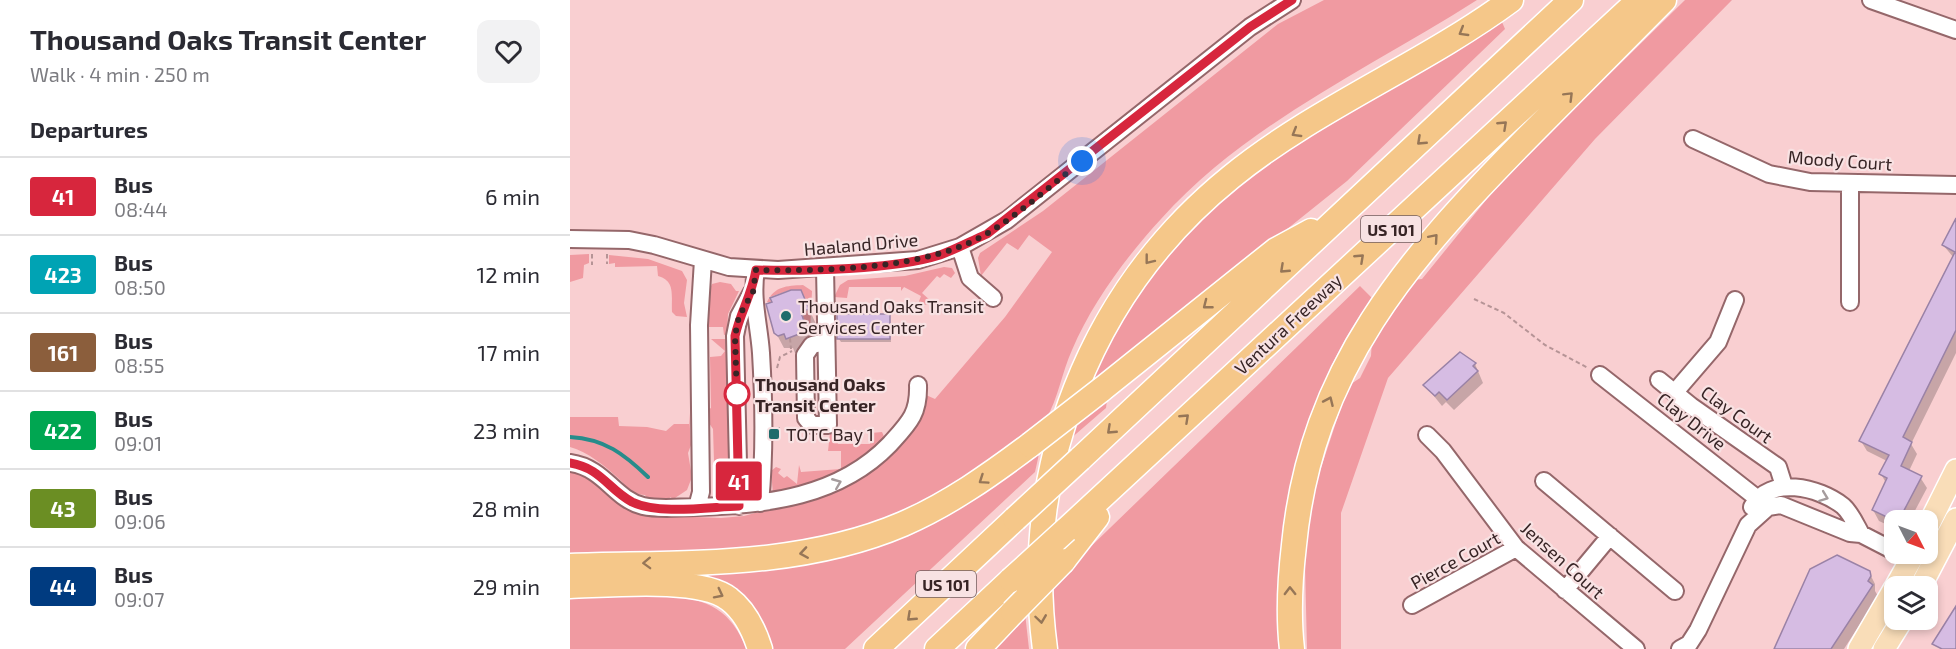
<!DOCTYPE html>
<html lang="en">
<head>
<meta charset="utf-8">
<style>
	body { margin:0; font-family:"Exo 2",sans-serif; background:#f2f2f3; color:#2b2b33; height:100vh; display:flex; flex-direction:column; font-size:22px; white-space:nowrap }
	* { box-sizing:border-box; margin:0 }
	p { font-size:20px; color:#7c7c81 }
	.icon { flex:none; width:33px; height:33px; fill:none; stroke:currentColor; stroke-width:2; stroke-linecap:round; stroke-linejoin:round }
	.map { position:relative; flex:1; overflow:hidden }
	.drawer { display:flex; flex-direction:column; background:#fff; width:570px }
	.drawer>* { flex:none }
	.badge { padding:0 12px; border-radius:4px; font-size:21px; line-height:39px }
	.needle { width:39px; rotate:132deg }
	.controls { position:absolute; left:1314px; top:510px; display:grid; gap:12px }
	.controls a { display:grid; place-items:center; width:54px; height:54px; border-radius:12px; background:#fff; box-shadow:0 3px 9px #0003; font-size:30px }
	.you { position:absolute; width:30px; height:30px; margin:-15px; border:4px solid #fff; border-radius:50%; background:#1a73e8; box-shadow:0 0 0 9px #1a73e833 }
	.map>.badge { position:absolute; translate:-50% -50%; box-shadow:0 0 0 3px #fff }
	h2 { padding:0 30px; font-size:22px; line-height:54px }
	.round { display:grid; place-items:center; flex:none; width:63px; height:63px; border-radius:12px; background:#f2f2f3 }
	.summary { display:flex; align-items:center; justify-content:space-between; height:102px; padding:0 30px }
	h1 { font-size:28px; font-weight:700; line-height:45px }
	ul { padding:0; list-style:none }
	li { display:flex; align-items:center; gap:18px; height:78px; padding:0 30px; border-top:2px solid #e1e1e2 }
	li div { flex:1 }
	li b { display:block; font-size:22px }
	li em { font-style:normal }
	li .badge { min-width:66px; font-weight:700; text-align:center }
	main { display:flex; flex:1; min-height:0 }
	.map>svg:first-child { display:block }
	.green { fill:#f09aa1 }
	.shadow { fill:#0003 }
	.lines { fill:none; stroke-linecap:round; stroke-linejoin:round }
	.stream { stroke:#278c8b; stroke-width:4 }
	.building { fill:#d6bce3; stroke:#9a82a6; stroke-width:1.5 }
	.minor-casing { stroke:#95676a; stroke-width:20 }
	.major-casing { stroke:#fff; stroke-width:24 }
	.highway-casing { stroke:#fff; stroke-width:27 }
	.path { stroke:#b69496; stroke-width:2; stroke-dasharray:4.5 3; stroke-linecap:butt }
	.minor { stroke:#fff; stroke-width:16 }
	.major { stroke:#f9ddb8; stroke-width:21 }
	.highway { stroke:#f5c789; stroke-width:24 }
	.highway-bridge-casing { stroke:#fff; stroke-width:27; stroke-linecap:butt }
	.highway-bridge { stroke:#f5c789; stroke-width:24 }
	.oneway { stroke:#967657 }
	.oneway2 { stroke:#a59c9d }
	.line-casing { stroke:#fff; stroke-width:14 }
	.line { stroke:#d7263d; stroke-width:9 }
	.walk { stroke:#372425; stroke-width:6; stroke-dasharray:0 10.8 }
	.poi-dot { fill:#1f6b6b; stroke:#f8e2e3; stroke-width:2 }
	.stop-dot { fill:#fff; stroke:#d7263d; stroke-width:3 }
	.labels { text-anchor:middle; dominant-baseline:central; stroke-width:4.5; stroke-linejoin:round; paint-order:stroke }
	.shield { fill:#f8e2e3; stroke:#715d5e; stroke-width:1.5 }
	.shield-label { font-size:16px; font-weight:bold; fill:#372425 }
	.street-label { font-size:18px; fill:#372425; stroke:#f8e2e3 }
	.poi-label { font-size:18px; fill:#372425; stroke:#f8e2e3; text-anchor:start }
	.stop-label { font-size:18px; font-weight:bold; fill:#372425; stroke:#f8e2e3; text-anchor:start }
</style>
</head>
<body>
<main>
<section class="drawer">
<div class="summary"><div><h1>Thousand Oaks Transit Center</h1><p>Walk · 4 min · 250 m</p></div><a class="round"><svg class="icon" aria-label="heart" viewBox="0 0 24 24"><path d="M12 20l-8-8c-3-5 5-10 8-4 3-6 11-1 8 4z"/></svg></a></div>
<h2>Departures</h2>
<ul>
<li><span class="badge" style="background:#d7263d;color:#fff">41</span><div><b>Bus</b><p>08:44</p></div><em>6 min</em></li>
<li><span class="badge" style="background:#00a3b4;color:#fff">423</span><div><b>Bus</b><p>08:50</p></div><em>12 min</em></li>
<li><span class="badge" style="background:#8b5e3c;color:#fff">161</span><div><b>Bus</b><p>08:55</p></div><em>17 min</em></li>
<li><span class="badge" style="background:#00a651;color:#fff">422</span><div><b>Bus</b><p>09:01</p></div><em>23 min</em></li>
<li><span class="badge" style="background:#6b8e23;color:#fff">43</span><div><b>Bus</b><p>09:06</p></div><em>28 min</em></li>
<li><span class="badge" style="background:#003b80;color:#fff">44</span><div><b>Bus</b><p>09:07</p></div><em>29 min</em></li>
</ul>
</section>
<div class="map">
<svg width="1386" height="649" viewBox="0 0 1386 649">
	<rect width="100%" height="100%" fill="#f9cfd1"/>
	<!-- green -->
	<path class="green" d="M754,0h153c-108,69 -230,123 -316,219 -35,38 -69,84 -89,131 -10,22 -14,49 -26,69 -8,13 -67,52 -82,60 -26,15 -52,33 -80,44 -93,37 -214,30 -314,33v-85l12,2 65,42 74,3 23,-2 77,-21 96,-73 7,-14 2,-13 9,4 70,-82 47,-65 -23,-17 -11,15 -11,-7 -26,33 -3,-18 2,-5 63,-42 235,-187z
		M1115,0h47l-137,139 -207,239 -47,135v136h-34l-2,-83 4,-50 8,-36 31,-94 12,-8 11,-22 1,-17 41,-59 9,-1 82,-101z
		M932,22l3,7 -158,152 -127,102 -112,109 -2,16 -37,32c22,-55 39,-101 71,-151 55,-83 139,-134 222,-184 46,-29 92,-58 140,-83z
		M19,254v9l-5,2 -1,13 -13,4v-27z
		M39,255l39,4 34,12 5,9 -3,23 3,14 -11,-1 -4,-4c-1,-16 4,-31 -14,-36l-1,-10 -42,1v-4l-6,1z
		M374,267l8,1 3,5 -4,5 -7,-4 -4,4 -3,-2 -15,17 9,8 -3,4 -10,-1 3,-8 -17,-9 -3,4v-4h-52l-2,11 -13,-1 6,-12 8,-5 57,-4z
		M150,282l11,2 5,7h3l-11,23 -1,20 -3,1 -1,-8h-17l2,-34 4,-9z
		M233,285l9,6 -2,40 -2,-1 -7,-18 8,-3 -8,-19h-11l-20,7 1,5h-4c8,-16 19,-16 36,-17z
		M790,286l13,13c-45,51 -83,164 -90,231 -3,40 -2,79 -1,119h-230l-4,-61z
		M141,339h16l2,138 -3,12 -11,4 -2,-64 -6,-9v-10l4,-2 -1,-51 11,-1 4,-5z
		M119,413l2,32 -3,8 4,24 -5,13 -15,10 -1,-3 -5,3 -19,-2 -2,-3c-15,-1 -17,-8 -27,-17 -13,-12 -30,-26 -48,-31v-30h48l1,9 28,1 19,4 8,-7h15z
		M312,432l4,9 -46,35 -67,18 -2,-23 5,-4 5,2 -3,4 6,5 3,-2 10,8 2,-19 2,7 40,-3v-18h-13l2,-18 7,4 1,7h32l1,-11z
		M471,445l-6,27 -190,177h-81l-15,-36 -129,-40 204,-15z
		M87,593c45,7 70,9 90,56h-177v-55z
		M455,613l4,36h-39z"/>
	<!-- shadow -->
	<path class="shadow" d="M1386,221v132l-45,91 6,10 -8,17 11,6 7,11 -17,32h-16v8l-15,-7 -6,-11 13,-27 -5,-9 6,-13 -20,-10 -6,-10 93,-183 -11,-13z
		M231,292l15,32 -8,3 7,19 -20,7 -2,-5h-9l-8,-15z
		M319,315l2,27h-50l-2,-3v-23z
		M896,356l9,8 8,19 -29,27 -8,-8 -4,4 -17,-21z
		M1299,572l6,12v7l3,5 -34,53h-68z"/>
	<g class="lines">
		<!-- stream -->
		<path class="stream" d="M0,437c35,2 54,17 78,40"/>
	</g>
	<!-- building -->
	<path class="building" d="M1386,218v112l-53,107 9,5 -11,24 21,10 -23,44h-6l-21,-10 15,-32 -8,-4 10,-19 -30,-14 96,-189 -13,-7z
		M221,290h10l8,19 -8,3 6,19 -21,8 -2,-5 -6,2 -4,-3 -8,-29 6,-2 -2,-4z
		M267,314h53v25h-53z
		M890,352l16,11 -3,3 5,5 -31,29 -8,-8 -4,4 -12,-11z
		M1267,555l33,16 1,5 -3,5 5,4 -42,64h-57l36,-80z
		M1386,606v43h-14l-10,-5z"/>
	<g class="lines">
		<!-- minor casing -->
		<g class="minor-casing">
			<path id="minor" d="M1301,0l85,30
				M1123,139l76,35 41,8 146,3
				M0,239l59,1 25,5 75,22 49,3 140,-10 42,-13 47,-27 243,-193 42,-27
				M390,247l10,31 23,20
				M255,268l3,157h-16l-6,-7 -1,-63 7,-10 14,-3
				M186,270c-5,29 3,54 5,83 3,50 4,100 -1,150
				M1280,302v-119
				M1030,375l158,124
				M1089,380l32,26 87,61 6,19
				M1105,392l43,-50 17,-42
				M857,435l16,16 73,97 120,101
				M0,463c35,5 44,36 73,43 18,4 36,1 54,1 70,-2 142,-10 193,-63 19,-21 29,-30 28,-59
				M974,481l131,110
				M169,506l-4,-170 4,-20 13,-24
				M127,507l4,-15 -2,-167 4,-65
				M1182,507c18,-32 67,-20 91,-1 8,7 13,19 18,28
				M995,590l45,-54
				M842,605l104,-57
				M1110,649l9,-5 9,-14 50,-105 20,-18 13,-2 69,28 11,1 33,17"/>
		</g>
		<!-- major casing -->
		<g class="major-casing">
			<path id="major" d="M1358,526l28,-56
				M1326,586l18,-32
				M1351,586l35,-67
				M1289,649l35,-60
				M1314,649l18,-29"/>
		</g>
		<!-- highway casing -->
		<g class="highway-casing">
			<path id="highway" d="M531,390l175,-140 35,-19
				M510,459l491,-459
				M496,530l573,-530
				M493,561l34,-44
				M0,566c111,-4 228,3 333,-42 46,-20 87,-49 127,-79
				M0,586c38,-1 130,-10 159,13 16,12 25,31 31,50
				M306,649l139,-130
				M367,649l74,-69
				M408,649l35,-37
				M475,649c-24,-180 44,-357 186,-472 86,-70 192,-112 280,-177
				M722,649c-4,-34 -2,-70 2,-104 17,-177 114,-286 233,-407 46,-46 91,-92 137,-138"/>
		</g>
		<!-- path -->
		<path class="path" d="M22,254v11
			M37,254v10
			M904,299l30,14 41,32 43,23
			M220,338l1,11
			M207,368l3,-11 12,-6
			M209,439v-15"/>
		<!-- minor -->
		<use href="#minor" class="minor"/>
		<!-- major -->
		<use href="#major" class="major"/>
		<!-- highway -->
		<use href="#highway" class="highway"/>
		<!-- highway-bridge casing -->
		<g class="highway-bridge-casing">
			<path id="highway-bridge" d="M460,445l71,-55
				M445,519l65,-60
				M441,580l55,-50
				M443,612l50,-51"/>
		</g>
		<!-- highway-bridge -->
		<use href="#highway-bridge" class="highway-bridge"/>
	</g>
	<!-- one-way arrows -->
	<defs><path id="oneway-chevron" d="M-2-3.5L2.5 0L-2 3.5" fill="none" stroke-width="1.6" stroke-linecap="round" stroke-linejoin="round" transform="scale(1.5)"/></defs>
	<g class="oneway">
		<use href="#oneway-chevron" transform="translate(893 32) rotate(149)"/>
		<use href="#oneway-chevron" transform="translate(999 96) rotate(-45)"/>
		<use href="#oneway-chevron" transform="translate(933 125) rotate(-43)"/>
		<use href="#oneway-chevron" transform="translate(726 133) rotate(149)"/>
		<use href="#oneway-chevron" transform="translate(851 141) rotate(137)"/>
		<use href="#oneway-chevron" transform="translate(864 238) rotate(-49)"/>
		<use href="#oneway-chevron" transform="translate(790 258) rotate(-43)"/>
		<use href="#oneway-chevron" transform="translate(579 260) rotate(128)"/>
		<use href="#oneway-chevron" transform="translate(714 269) rotate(137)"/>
		<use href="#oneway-chevron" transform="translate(637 305) rotate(142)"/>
		<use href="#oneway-chevron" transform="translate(759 401) rotate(-66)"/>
		<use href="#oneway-chevron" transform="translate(615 418) rotate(-43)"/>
		<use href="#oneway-chevron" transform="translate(541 430) rotate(137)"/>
		<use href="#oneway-chevron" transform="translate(413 480) rotate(146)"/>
		<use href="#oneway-chevron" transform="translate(234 553) rotate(171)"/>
		<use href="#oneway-chevron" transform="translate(77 563) rotate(178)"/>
		<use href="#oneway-chevron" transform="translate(720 591) rotate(-91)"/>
		<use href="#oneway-chevron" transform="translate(149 594) rotate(27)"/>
		<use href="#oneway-chevron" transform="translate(341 617) rotate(137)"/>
		<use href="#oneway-chevron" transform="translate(471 619) rotate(82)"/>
	</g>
	<g class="oneway2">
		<use href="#oneway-chevron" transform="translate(267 483) rotate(-22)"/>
		<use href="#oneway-chevron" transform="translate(1254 497) rotate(21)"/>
	</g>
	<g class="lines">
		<!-- line casing -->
		<g class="line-casing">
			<path id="line" d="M0,463c31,5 38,26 62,39 27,13 77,5 107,4l-4,-170c5,-23 17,-42 21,-66 50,1 137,0 184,-15 16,-6 31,-14 47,-21l263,-207 42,-27"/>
		</g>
		<!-- line -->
		<use href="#line" class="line"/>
		<!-- walk -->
		<path class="walk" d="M167,394v6l-2,-64 4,-20 14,-24 3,-22c70,1 171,0 232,-37 33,-20 63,-48 94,-72"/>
	</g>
	<!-- markers -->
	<g class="poi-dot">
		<circle cx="216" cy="316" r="6"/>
		<rect x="198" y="428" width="12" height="12" rx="3"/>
	</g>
	<circle class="stop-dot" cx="167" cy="394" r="12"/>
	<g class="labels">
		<!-- shield labels -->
		<g class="shield">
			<rect x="791" y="216" width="60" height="26" rx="4.5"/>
			<rect x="346" y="571" width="60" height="26" rx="4.5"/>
		</g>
		<g class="shield-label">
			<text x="821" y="229">US 101</text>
			<text x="376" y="584">US 101</text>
		</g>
		<!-- street labels -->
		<g class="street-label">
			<text transform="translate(1270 160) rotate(4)">Moody Court</text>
			<text transform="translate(291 244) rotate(-5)">Haaland Drive</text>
			<text transform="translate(718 324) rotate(-43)">Ventura Freeway</text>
			<text transform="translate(1167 414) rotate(36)">Clay Court</text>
			<text transform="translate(1122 421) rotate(38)">Clay Drive</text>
			<text transform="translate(885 560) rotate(-29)">Pierce Court</text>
			<text transform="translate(993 560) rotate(42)">Jensen Court</text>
		</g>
		<!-- poi labels -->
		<g class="poi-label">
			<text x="228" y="306">Thousand Oaks Transit<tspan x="228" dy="21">Services Center</tspan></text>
			<text x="216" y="434">TOTC Bay 1</text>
		</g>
		<!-- stop labels -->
		<g class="stop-label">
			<text x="185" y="384">Thousand Oaks<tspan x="185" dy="21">Transit Center</tspan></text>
		</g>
	</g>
</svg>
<div class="controls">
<a><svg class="needle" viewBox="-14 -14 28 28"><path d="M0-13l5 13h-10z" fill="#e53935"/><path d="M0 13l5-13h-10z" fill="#7c7c81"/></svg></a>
<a><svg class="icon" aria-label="layers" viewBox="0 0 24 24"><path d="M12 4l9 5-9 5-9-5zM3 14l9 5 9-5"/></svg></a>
</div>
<div class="you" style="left:512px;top:161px"></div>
<b class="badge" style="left:169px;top:481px;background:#d7263d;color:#fff">41</b>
</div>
</main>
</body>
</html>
